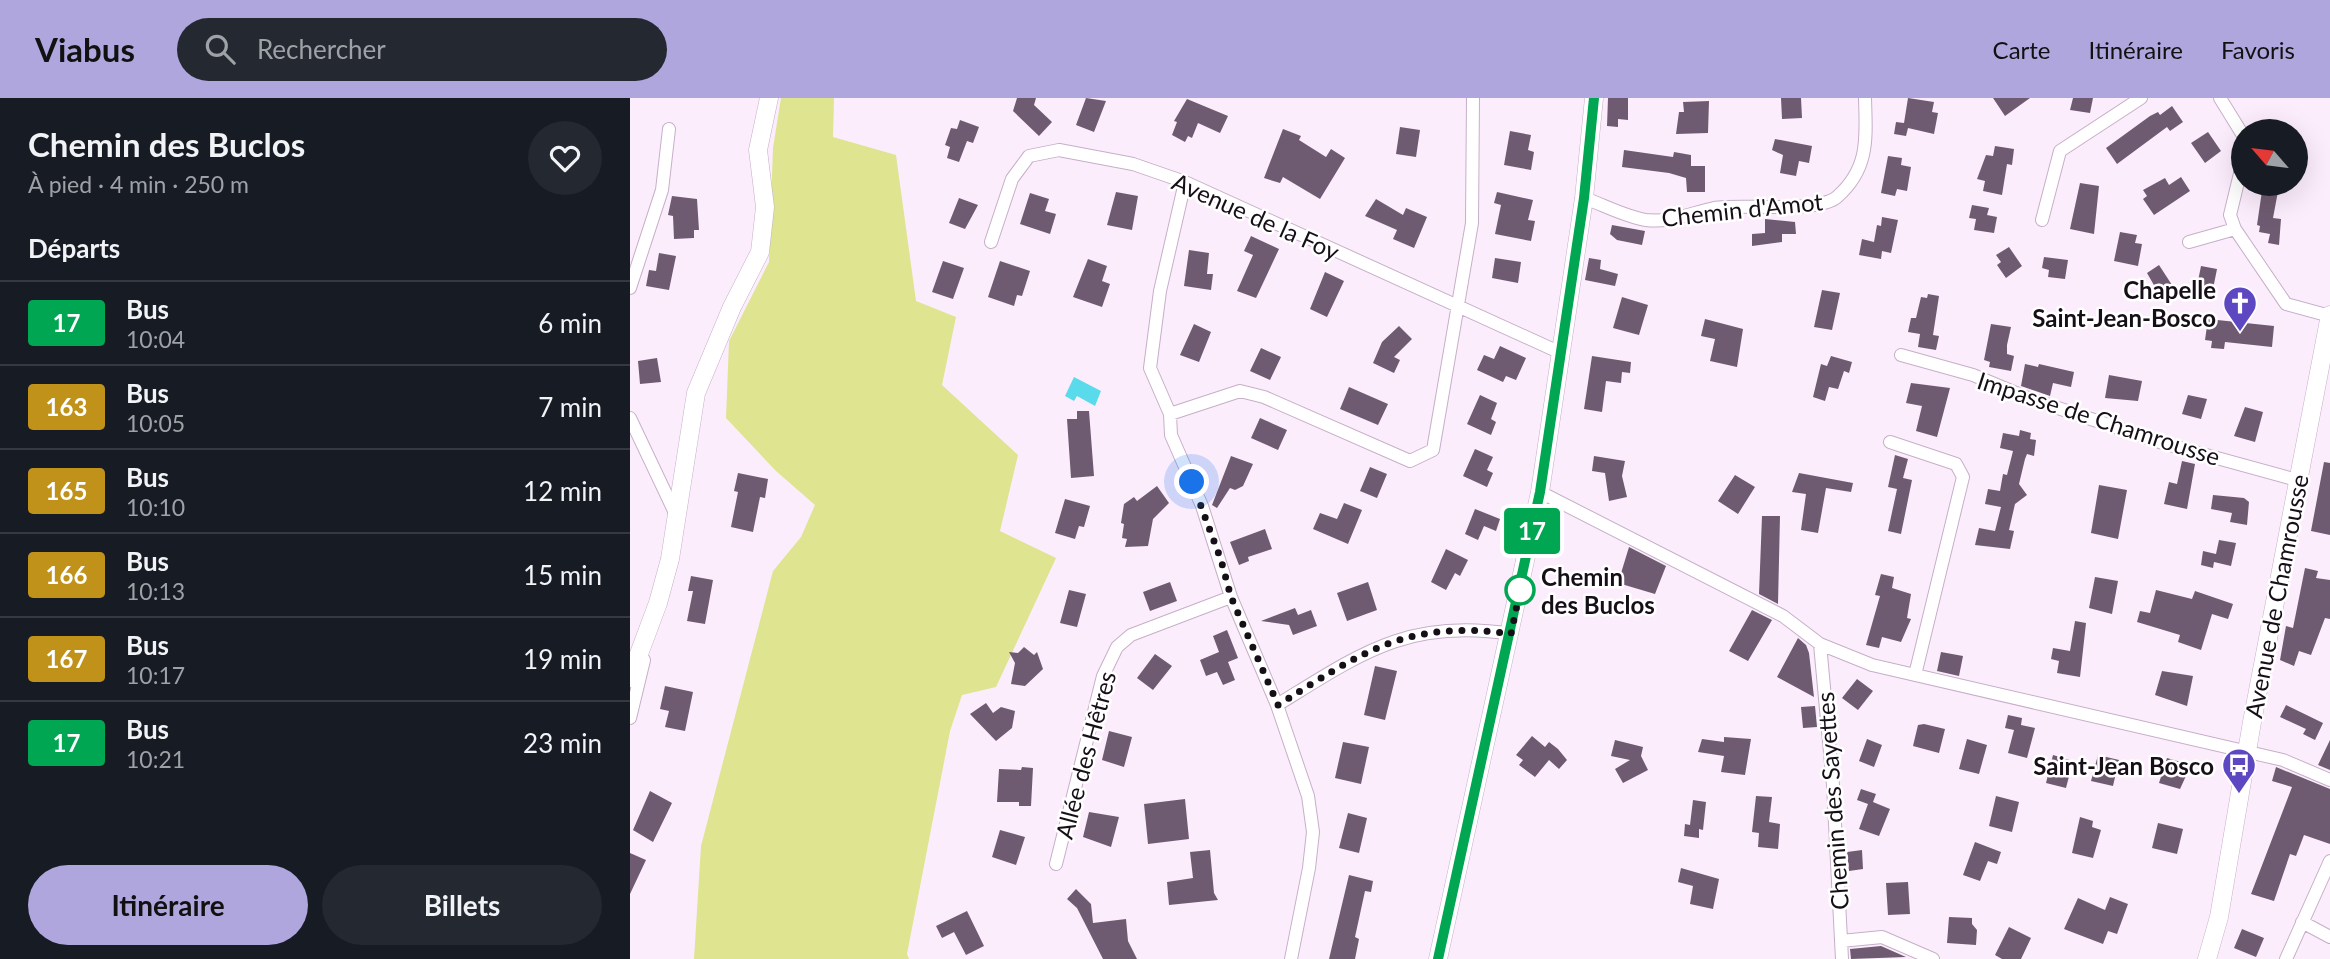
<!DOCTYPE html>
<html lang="fr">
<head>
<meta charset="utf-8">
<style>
	body { margin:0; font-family:Lato,sans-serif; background:#242831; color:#f1f3f6; height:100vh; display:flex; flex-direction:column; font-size:26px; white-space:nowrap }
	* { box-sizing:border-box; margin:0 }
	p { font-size:23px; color:#9ea1a6 }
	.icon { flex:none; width:38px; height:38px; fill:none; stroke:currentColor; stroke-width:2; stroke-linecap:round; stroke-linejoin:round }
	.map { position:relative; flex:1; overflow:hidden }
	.panel { display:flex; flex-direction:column; background:#171b24; width:630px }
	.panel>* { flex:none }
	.badge { padding:0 14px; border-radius:5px; font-size:24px; line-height:46px }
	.needle { width:46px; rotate:298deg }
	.buttons { position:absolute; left:1601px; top:21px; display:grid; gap:14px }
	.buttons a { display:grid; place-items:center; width:77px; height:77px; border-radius:50%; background:#171b24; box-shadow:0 7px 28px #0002; font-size:35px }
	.you { position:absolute; width:35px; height:35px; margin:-18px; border:5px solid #fff; border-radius:50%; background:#1a73e8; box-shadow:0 0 0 10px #1a73e833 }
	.map>.badge { position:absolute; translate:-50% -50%; box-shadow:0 0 0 4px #fff }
	h2 { padding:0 28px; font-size:26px; line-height:63px }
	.round { display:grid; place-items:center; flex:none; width:74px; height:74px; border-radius:37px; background:#242831 }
	.head { display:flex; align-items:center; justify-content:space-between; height:119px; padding:0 28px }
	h1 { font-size:33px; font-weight:700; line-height:52px }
	.action { display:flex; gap:14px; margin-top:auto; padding:14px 28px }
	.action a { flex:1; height:80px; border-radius:42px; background:#afa6de; color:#111; font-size:28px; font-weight:700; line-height:80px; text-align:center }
	.action a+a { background:#242831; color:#f1f3f6 }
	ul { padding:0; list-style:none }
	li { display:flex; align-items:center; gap:21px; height:84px; padding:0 28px; border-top:2px solid #363941 }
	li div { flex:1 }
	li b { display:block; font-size:26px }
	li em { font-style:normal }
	li .badge { min-width:77px; font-weight:700; text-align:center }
	header { display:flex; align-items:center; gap:42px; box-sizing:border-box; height:98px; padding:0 35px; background:#afa6de; color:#111 }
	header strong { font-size:33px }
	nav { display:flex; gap:38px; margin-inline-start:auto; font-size:24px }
	.search { width:490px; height:63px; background:#242831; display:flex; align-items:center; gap:18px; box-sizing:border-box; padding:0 24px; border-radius:38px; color:#9ea1a6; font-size:26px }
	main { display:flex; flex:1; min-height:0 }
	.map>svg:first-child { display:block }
	.green { fill:#dee48f }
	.water { fill:#5adbeb }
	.building { fill:#6f5b71 }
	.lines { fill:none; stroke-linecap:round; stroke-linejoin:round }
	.street-casing { stroke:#c6afc8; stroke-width:14 }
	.secondary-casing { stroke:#c6afc8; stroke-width:19 }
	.street { stroke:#fff; stroke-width:12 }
	.secondary { stroke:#fff; stroke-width:18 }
	.line-casing { stroke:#fff; stroke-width:16 }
	.line { stroke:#00a651; stroke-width:10 }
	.walk { stroke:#170f18; stroke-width:7; stroke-dasharray:0 12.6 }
	.stop-dot { fill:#fff; stroke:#00a651; stroke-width:3.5 }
	.labels { text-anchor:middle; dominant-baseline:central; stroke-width:5; stroke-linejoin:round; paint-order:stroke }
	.street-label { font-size:24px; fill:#170f18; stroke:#fff }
	.poi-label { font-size:24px; font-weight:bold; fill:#170f18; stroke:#fff; text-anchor:end }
	.stop-label { font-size:24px; font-weight:bold; fill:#170f18; stroke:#fff; text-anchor:start }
</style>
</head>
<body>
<header>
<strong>Viabus</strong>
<div class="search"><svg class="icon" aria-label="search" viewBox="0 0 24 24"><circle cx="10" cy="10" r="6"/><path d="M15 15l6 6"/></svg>Rechercher</div>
<nav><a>Carte</a><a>Itinéraire</a><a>Favoris</a></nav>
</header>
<main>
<section class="panel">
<div class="head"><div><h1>Chemin des Buclos</h1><p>À pied · 4 min · 250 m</p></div><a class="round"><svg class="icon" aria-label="heart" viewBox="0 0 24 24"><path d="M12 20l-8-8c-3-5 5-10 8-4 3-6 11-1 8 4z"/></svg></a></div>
<h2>Départs</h2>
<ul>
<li><span class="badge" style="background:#00a651;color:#fff">17</span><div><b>Bus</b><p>10:04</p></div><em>6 min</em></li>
<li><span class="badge" style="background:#c0921a;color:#fff">163</span><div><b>Bus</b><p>10:05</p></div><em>7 min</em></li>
<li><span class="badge" style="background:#c0921a;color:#fff">165</span><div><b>Bus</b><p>10:10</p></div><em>12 min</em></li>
<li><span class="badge" style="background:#c0921a;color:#fff">166</span><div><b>Bus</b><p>10:13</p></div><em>15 min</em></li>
<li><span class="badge" style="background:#c0921a;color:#fff">167</span><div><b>Bus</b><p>10:17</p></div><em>19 min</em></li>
<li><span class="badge" style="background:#00a651;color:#fff">17</span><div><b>Bus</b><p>10:21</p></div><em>23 min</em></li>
</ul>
<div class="action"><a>Itinéraire</a><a>Billets</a></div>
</section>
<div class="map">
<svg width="1700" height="861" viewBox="0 0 1700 861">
	<rect width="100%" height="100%" fill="#fcedfd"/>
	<!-- green -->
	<path class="green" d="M151,0h53l-1,39 63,18 20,146 40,16 -14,68 76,70 -18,76 56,27 -60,129 -34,8 -12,36 -43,223 2,5h-215l7,-113 72,-275 28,-34 14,-32 -39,-34 -50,-53 3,-77 40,-79 4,-114z"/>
	<!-- water -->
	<path class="water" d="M444,279l27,14 -6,15 -18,-10 -3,5 -9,-5z"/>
	<!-- building -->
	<path class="building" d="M387,0h19l-2,7 18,17 -13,14 -26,-25z
		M456,0l20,3 -12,31 -18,-7z
		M978,0h20v22l-10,-1v8l-11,-1z
		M1151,0h20l1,20 -20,1z
		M1278,0l26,4 -2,10 6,1 -4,21 -26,-6 -2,8 -12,-2 2,-12 8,1z
		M1363,0h37l-25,18z
		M1443,0h20l-3,15 -20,-3z
		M557,1l41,17 -8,17 -22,-10 -6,15 -4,-2 -3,6 -13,-7 5,-13 -3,-1z
		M1079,3l-1,32 -32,1 3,-22h5l-1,-10z
		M1542,8l11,16 -13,9 -3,-4 -50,37 -11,-16 44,-32 8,-4 2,3z
		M330,22l19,7 -6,16 -6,-2 -8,21 -12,-4 3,-11 -5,-2 6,-17 6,1z
		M770,29l20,3 -4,27 -20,-3z
		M653,31l18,7 -2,4 27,17 5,-8 14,9 -25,41 -37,-22 -3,6 -16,-5z
		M880,33l21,4 -3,15 6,2 -3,18 -27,-5z
		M1578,34l13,19 -16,12 -14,-20z
		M1145,41l37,7 -3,17 -10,-2 -3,15 -16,-3 3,-18 -11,-5z
		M1365,48l19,3 -2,16 -5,-1 -5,31 -19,-4 2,-10 -8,-2 9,-24 7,1z
		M994,52l49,7 1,-5 17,3v11h14v26h-18l-1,-14 -17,-5 -47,-6z
		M1258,58l14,2 -1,7 10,2 -4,24 -10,-2 -2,7 -14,-3z
		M1551,79l9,14 -36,24 -11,-16 4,-3 -4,-6 22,-12 4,7z
		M1450,85l19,3 -5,48 -24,-5z
		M1633,86l16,2 -6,32 8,1 -2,26 -11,-2 2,-9 -11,-2 1,-6 -3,-1z
		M486,94l22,4 -6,34 -25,-5z
		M867,94l36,8 -5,20 7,1 -4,20 -36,-7 6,-29 -7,-2z
		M400,95l19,6 -4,12 11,3 -6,20 -30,-10z
		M42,98l25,3 2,31h-5v8l-20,1 -1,-23 -5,-1z
		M329,100l19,7 -13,24 -16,-6z
		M746,101l27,16 3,-7 21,9 -13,31 -21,-9 4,-9 -32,-14z
		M1342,107l17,3 -2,7 10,2 -3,16 -20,-3 2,-11 -7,-1z
		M1252,119l16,3 -7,33 -9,-2 -1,8 -22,-4 3,-16 12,3 3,-17 4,1z
		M1135,121l30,3 1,12h-14v8l-30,4v-12l13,-1z
		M982,127l33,6 -3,14 -25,-5 -7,-6z
		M1490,134l17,3 -2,8 7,1 -4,22 -24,-5z
		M621,138l28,13 -23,49 -19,-7 16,-36 -9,-4z
		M1379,149l13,19 -16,12 -9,-13 4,-3 -5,-7z
		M559,152l20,3 -2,21h6l-2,16 -27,-4z
		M29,155l17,3 -7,34 -23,-4 3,-16 7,1z
		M1414,159l24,3 -3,19 -17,-2 1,-7 -7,-2z
		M865,160l26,4 -3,21 -26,-5z
		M959,160l12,2 -1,9 18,5 -3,12 -30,-6z
		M458,161l19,7 -5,15 8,3 -8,23 -29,-10z
		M313,163l21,7 -11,31 -21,-7z
		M370,163l30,10 -8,25 -5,-1 -3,11 -26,-9z
		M1529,167l13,20 -13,9 -12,-21z
		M1571,168l16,3 -4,20 -16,-3z
		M695,174l19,9 -17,36 -17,-8z
		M1192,192l18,3 -8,37 -18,-3z
		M1298,196l11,2 -6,39 6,1 -3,14 -18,-3 2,-13 -12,-2 3,-14h5l5,-21 6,1z
		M992,199l26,8 -9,30 -26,-7z
		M1075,221l38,10 -6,38 -27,-6 5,-22 -14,-3z
		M1578,221l66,7 -2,21 -47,-5 -1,7 -13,-1 1,-7 -7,-1z
		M564,226l17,8 -12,30 -19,-7z
		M1361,226l20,3 -4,18v9l7,2 -3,15 -22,-4 1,-5 -6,-2z
		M769,228l13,13 -18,18 6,3 -6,13 -21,-10 9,-21z
		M870,248l26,12 -10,22 -10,-4 -3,6 -26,-12 7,-15 10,4z
		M631,250l20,9 -11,23 -20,-9z
		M962,258l39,6 -1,11 -8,-1 -1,11 -15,-2 -4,31 -18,-3z
		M1201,258l21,6 -3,11 -5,-2 -6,18 -9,-2 -4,14 -12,-4 8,-33 6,2z
		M27,260l4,24 -21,2 -2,-23z
		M1395,266l13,3 1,-3 35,8 -3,15 -18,-4 -3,13 -29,-10z
		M1479,277l33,6 -4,20 -33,-3z
		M1281,285l39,5 -13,49 -21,-6 6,-25 -16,-3z
		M719,289l39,17 -10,21 -38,-16z
		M850,297l17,8 -6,16 5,3 -5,13 -24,-11z
		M1558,297l19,4 -6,20 -19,-5z
		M1615,309l18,5 -8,30 -21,-6z
		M447,313h12l5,65 -23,2 -4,-59h10z
		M630,320l27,12 -9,20 -27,-12z
		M1390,332l11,3 -1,6 6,1 -2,16 -7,-2 -2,5 -6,25 8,11 -12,9 -6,26 5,1 -4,18 -35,-4 4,-17 16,3 6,-24 -16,-3 3,-15 12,2 3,-17 4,1 6,-24 -13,-3 3,-15 16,3z
		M845,351l18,8 -6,13 6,3 -6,14 -24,-11z
		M1265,357l13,4 -5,19 9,2 -11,54 -13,-3 9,-42 -9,-2z
		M601,358l22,8 -10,22 -8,4 -5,-2 -13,20 -5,-3z
		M964,358l31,5 -3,15 5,21 -18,4 -4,-28 -13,-2z
		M1552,363l13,3 -8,45 -23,-5 5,-22 8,2z
		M1694,364l6,1v72l-19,-4z
		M740,369l17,7 -10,24 -17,-7z
		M108,375l30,6 -3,19 -5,-1 -7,35 -22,-5 7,-35 -4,-1z
		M1169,375l54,10 -2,9 -25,-4 -8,45 -17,-3 5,-36 -14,-2z
		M1105,377l20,12 -17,27 -20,-13z
		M1469,387l28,5 -9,49 -27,-6z
		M527,388l12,17 -16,16 -5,27 -23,1 2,-8 -5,-1 2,-14 -3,-1 3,-19 10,-7 3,4z
		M1583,397l31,3 5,4 -2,23 -17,-3 2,-9 -21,-4z
		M435,401l25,7 -6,21 -5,-1 -4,13 -20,-6z
		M714,405l18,7 -14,34 -35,-15 7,-16 17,6z
		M845,411l25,10 -4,12 -12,-5 -6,14 -13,-6z
		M1132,418h18l-2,88 -19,-10z
		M635,431l7,20 -24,8 1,4 -10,4 -9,-23z
		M1589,442l17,3 -5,23 -17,-4 -1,6 -12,-3 2,-14 13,3z
		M999,449l37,19 -11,28 -37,-11z
		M816,451l22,11 -8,16 -5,-3 -9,17 -15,-8z
		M1675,470l13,3 -2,7 14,2v39l-5,-1 -14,37 -12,-4 -5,15 -14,-6 6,-34 7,2z
		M1251,476l13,3 -2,11 19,6 -4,24 4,1 -10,23 -19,-5 -3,11 -13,-3 14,-49 -5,-1z
		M61,478l22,4 -8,44 -18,-3 6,-30h-5z
		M1465,479l23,4 -6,33 -23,-6z
		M540,484l7,19 -27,10 -7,-19z
		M738,484l9,28 -30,11 -10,-28z
		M439,492l17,4 -9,33 -17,-4z
		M1526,492l36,9 3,-8 38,13 -5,15 -16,-5 -11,36 -23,-8 2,-7 -43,-13 3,-11 10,2z
		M665,510l3,7 13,-5 6,16 -24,9 -4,-10 -28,-4z
		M1122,512l20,10 -24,41 -19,-10z
		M1445,523l11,2 -6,54 -23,-4 2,-12 -8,-2 2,-11 17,3z
		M597,532l11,28 -10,4 7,18 -12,5 -6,-13 -11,4 -6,-16 19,-8 -6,-16z
		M1168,540l8,7 3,8 5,44 -37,-20z
		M394,549l10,8 3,-3 6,17 -18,17 -14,-2 4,-21 -6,-11 9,1z
		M1311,554l22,4 -4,20 -22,-5z
		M525,556l17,12 -19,24 -16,-12z
		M745,568l22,5 -12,49 -21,-5z
		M1532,573l31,5 -6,30 -32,-11z
		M1227,581l16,12 -15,19 -16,-12z
		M35,588l28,6 -8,39 -20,-4 4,-16 -9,-2z
		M356,605l7,10 8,-6 14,4 -3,17 -16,13 -26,-27z
		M1656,607l37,18 -8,17 -12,-6 3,-5 -26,-12z
		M1185,608l2,21 -14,1 -2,-21z
		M1378,617l14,3 -1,7 14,3 -8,30 -19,-5 6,-23 -9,-2z
		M1294,626l21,5 -6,24 -26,-7 5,-21z
		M479,633l23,6 -8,30 -22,-7z
		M902,638l13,11 4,-5 9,7 9,11 -8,9 -10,-9 -14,17 -16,-12 4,-5 -7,-5z
		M1094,639l27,2 -6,36 -24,-3 3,-16 -26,-4 4,-13 22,3z
		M1237,641l15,6 -8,22 -15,-6z
		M1337,641l20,6 -8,29 -20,-5z
		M985,642l28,7 -2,9 7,14 -25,13 -8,-14 15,-9 -19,-4z
		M1700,642v30l-12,-5z
		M713,644l26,5 -8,37 -26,-6z
		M1423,657l20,6 -7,27 -20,-5z
		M1468,657l21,5 -6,26 -22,-5z
		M1537,660l24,7 -11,24 -21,-6z
		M392,669l11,1 -2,38h-12v-4h-22l2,-33 22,1z
		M1646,669l54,22v55l-26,-9 -8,21 -6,-2 -16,47 -23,-7 41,-107 -20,-6z
		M1231,691l15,5 -3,8 17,7 -11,27 -20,-7 9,-25 -11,-4z
		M20,693l22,12 -19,39 -20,-12z
		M1126,698l16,1 -3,25 11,2 -2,25 -20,-2 1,-14 -7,-1z
		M1366,698l23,6 -7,30 -23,-6z
		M555,701l4,40 -41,5 -4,-40z
		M1063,702l13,2 -3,28 -4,-1v9l-15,-2 1,-12 5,1z
		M459,714l30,5 -8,30 -28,-10z
		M718,715l19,5 -8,35 -20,-5z
		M1450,719l13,4 -1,6 9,3 -8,28 -21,-5z
		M1528,725l25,6 -6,25 -25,-6z
		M370,732l25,7 -9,28 -24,-8z
		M1345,744l26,10 -4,12 -9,-3 -8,20 -17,-6z
		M580,752l4,43 4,7 -49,5 -2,-23 26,-4 -3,-26z
		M1232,752l1,19 -14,2 -2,-19z
		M0,755l16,7 -16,34z
		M1051,770l38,11 -6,30 -23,-5 3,-18 -15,-4z
		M719,777l24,6 -2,11 -6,-1 -10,46 4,2 -4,20h-26z
		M1278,784l2,32 -22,1 -2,-32z
		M446,791l15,15 2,19 33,-4 2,22 9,18h-34l-26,-51 -10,-9z
		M1480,799l18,7 -11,30 -9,-3 -5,13 -39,-15 14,-31 27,12z
		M337,813l17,35 -18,9 -12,-23 -12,6 -6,-12z
		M1319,819l23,1v6l5,6 -1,15 -29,-2z
		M1379,829l22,11 -10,21h-19l-7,-4z
		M1612,831l22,9 -8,19 -22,-9z
		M1251,848l25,11 -55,2 -1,-10z"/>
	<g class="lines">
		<!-- street casing -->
		<g class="street-casing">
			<path id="street" d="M1590,0l24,39
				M1614,59l-14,58 5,14 51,75 44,12
				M555,84l-25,109 -10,77 20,46 1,21 31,71 29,91 46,108 31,91 5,36 -4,36 -18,91
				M954,100c20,7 42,19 62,22 24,3 45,-7 68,-12 29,-5 102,6 123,-11 33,-29 29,-60 28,-99
				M1412,122l18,-69 81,-53
				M361,144l21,-63 17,-23 30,-6 74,14 52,18 376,171
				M1559,144l46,-13
				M0,190l32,-98 7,-61
				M1271,257l72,20 55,23 138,46 131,36
				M540,316l70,-23 24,6 146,64 23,-11 39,-227 1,-125
				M0,320l46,97
				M1260,344l66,22 7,13 -48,198
				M910,394l243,124 37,28 52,21 411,95 47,20
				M1190,546l13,141 9,174
				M647,607c83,-51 131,-87 234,-71
				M0,620l14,-58 -3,-5
				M426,766l47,-188 14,-29 14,-12 100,-38
				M1672,824l28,15
				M1211,843l41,-4 51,22
				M1656,861l44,-98"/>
		</g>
		<!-- secondary casing -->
		<g class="secondary-casing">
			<path id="secondary" d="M0,580l28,-75 12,-44 26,-166 36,-86 28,-55 5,-45 -7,-57 11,-52
				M808,861l102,-467 44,-294 10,-100
				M1577,861l12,-42 33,-195 78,-407"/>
		</g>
		<!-- street -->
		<use href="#street" class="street"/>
		<!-- secondary -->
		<use href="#secondary" class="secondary"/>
	</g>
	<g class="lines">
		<!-- line casing -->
		<g class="line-casing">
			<path id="line" d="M808,861l102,-467 44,-294 10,-100"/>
		</g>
		<!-- line -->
		<use href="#line" class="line"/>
		<!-- walk -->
		<path class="walk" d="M562,384l29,78 10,37 47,108c83,-52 129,-86 233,-71l9,-44"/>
	</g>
	<!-- icons -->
	<defs>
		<g id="church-pin" transform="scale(1.75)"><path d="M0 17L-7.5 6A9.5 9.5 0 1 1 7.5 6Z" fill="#5e48c1" stroke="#fff"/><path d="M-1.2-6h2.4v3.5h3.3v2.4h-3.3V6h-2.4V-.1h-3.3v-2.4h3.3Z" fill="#fff"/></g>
		<g id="bus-pin" transform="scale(1.75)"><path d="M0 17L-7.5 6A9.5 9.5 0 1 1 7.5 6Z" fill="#5e48c1" stroke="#fff"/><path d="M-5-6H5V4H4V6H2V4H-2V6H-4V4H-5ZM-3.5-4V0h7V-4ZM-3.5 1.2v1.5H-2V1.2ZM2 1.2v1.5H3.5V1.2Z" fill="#fff"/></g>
	</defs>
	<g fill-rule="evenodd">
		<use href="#church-pin" x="1610" y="205"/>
		<use href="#bus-pin" x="1609" y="667"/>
	</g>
	<!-- markers -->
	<circle class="stop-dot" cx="890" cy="492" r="14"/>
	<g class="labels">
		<!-- street labels -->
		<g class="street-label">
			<text transform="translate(1112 111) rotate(-6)">Chemin d'Amot</text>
			<text transform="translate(626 118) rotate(24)">Avenue de la Foy</text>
			<text transform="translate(1469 320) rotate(18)">Impasse de Chamrousse</text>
			<text transform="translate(1646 498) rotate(-79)">Avenue de Chamrousse</text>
			<text transform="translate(455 657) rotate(-75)">Allée des Hêtres</text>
			<text transform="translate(1202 703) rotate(-94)">Chemin des Sayettes</text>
		</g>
		<!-- poi labels -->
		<g class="poi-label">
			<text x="1586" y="191">Chapelle<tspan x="1586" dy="28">Saint-Jean-Bosco</tspan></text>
			<text x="1584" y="667">Saint-Jean Bosco</text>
		</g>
		<!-- stop labels -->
		<g class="stop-label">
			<text x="911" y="478">Chemin<tspan x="911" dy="28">des Buclos</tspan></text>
		</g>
	</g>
</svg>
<div class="buttons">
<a><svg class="needle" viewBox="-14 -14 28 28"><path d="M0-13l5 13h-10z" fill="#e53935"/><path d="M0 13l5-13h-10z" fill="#9ea1a6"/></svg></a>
</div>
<div class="you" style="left:562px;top:384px"></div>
<b class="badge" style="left:902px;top:433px;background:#00a651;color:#fff">17</b>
</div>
</main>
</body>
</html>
